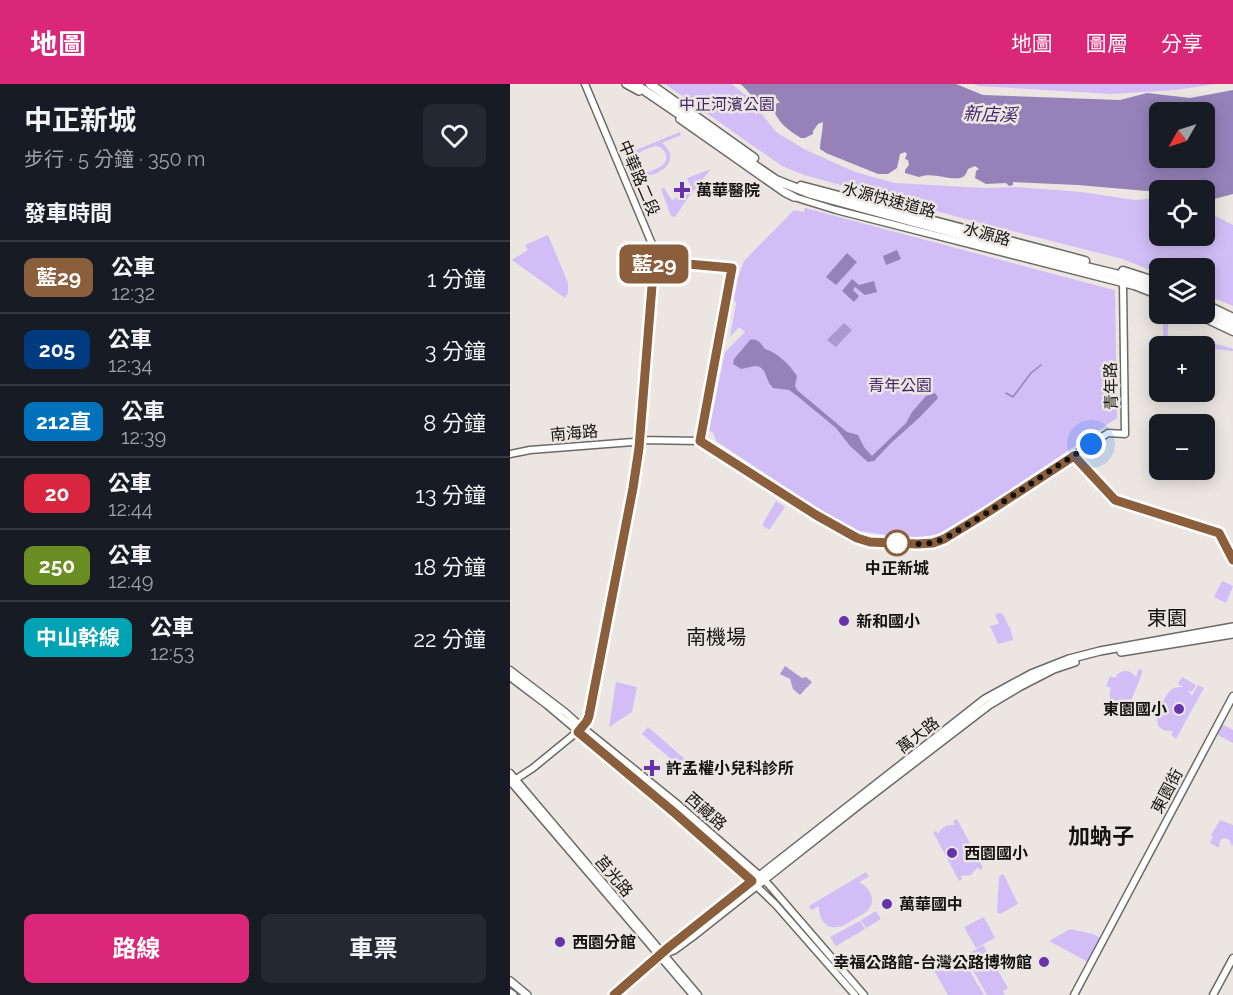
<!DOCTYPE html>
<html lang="zh-TW">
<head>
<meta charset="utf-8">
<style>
	body { margin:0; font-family:Raleway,"Noto Sans TC",sans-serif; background:#242831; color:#f1f3f6; height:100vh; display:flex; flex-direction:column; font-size:22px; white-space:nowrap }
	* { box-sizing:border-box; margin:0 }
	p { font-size:20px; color:#9ea1a6 }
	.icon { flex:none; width:33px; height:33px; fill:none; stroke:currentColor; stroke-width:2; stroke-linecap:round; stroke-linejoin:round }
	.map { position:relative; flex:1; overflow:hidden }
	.panel { display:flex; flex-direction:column; background:#171b24; width:510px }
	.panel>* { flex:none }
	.badge { padding:0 12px; border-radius:9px; font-size:21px; line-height:39px }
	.needle { width:39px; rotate:231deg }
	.tools { position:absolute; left:639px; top:18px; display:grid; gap:12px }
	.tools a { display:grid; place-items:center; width:66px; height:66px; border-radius:9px; background:#171b24; box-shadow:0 3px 15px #0003; font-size:30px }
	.you { position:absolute; width:30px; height:30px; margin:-15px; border:4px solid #fff; border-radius:50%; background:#1a73e8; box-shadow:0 0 0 9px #1a73e833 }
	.map>.badge { position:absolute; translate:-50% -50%; box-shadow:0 0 0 3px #fff }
	h2 { padding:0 24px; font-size:22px; line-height:54px }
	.round { display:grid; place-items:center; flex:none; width:63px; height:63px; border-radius:9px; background:#242831 }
	.headline { display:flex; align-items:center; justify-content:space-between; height:102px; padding:0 24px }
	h1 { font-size:28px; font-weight:700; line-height:45px }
	.button { display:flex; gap:12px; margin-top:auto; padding:12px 24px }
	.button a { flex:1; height:69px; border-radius:9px; background:#db2777; color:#fff; font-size:24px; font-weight:700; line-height:69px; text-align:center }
	.button a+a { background:#242831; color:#f1f3f6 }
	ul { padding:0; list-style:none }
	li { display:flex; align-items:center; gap:18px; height:72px; padding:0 24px; border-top:2px solid #363941 }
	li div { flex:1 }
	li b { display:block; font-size:22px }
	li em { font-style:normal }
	li .badge { min-width:66px; font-weight:700; text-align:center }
	header { display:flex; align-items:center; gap:36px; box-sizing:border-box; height:84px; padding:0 30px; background:#db2777; color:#fff }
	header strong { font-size:28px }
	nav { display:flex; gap:33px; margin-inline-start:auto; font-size:21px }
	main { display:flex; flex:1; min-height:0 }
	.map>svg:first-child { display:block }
	.green { fill:#d1bef7; fill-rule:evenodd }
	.forest { fill:#aa98d0 }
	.water { fill:#9482b9; fill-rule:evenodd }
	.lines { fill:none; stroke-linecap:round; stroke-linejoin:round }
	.stream { stroke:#9482b9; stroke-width:1.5 }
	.tertiary-casing { stroke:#6d6965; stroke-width:9 }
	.secondary-casing { stroke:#6d6965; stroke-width:10 }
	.trunk-casing { stroke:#6d6965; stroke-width:11 }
	.tertiary { stroke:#fff; stroke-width:6 }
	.secondary { stroke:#fff; stroke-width:7 }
	.trunk { stroke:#fff; stroke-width:8 }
	.line-casing { stroke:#fff; stroke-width:14 }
	.line { stroke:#8b5e3c; stroke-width:9 }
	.walk { stroke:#151311; stroke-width:6; stroke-dasharray:0 10.8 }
	.poi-dot { fill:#6833aa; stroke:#ebe6e1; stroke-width:2 }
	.stop-dot { fill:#fff; stroke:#8b5e3c; stroke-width:3 }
	.labels { text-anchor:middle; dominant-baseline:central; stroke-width:5; stroke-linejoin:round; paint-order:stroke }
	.park-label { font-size:16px; fill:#412669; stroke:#ebe6e1 }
	.street-label { font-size:16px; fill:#151311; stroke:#ebe6e1 }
	.poi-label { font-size:16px; font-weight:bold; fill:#151311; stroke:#ebe6e1; text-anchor:start }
	.stop-label { font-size:16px; font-weight:bold; fill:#151311; stroke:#ebe6e1 }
	.water-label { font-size:18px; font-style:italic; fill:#412568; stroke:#ebe6e1 }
	.quarter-label { font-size:20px; fill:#151311; stroke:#ebe6e1 }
	.district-label { font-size:22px; font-weight:bold; fill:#151311; stroke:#ebe6e1 }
</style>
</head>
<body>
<header>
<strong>地圖</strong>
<nav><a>地圖</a><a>圖層</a><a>分享</a></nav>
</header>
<main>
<section class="panel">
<div class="headline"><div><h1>中正新城</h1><p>步行 · 5 分鐘 · 350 m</p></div><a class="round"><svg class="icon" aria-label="heart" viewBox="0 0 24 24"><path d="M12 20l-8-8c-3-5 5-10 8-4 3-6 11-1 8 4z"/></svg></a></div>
<h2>發車時間</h2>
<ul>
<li><span class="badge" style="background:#8b5e3c;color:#fff">藍29</span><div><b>公車</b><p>12:32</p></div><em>1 分鐘</em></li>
<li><span class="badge" style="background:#003b80;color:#fff">205</span><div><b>公車</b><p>12:34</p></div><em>3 分鐘</em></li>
<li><span class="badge" style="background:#0072bc;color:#fff">212直</span><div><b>公車</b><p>12:39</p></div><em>8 分鐘</em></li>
<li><span class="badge" style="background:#d7263d;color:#fff">20</span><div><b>公車</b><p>12:44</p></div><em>13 分鐘</em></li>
<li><span class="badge" style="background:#6b8e23;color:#fff">250</span><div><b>公車</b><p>12:49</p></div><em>18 分鐘</em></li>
<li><span class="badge" style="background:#00a3b4;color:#fff">中山幹線</span><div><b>公車</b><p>12:53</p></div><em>22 分鐘</em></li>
</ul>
<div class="button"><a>路線</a><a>車票</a></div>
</section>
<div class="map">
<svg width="723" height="911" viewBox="0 0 723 911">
	<rect width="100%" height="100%" fill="#ebe6e1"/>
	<!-- green -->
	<path class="green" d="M155,0h67l18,15 26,33 28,17 51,23 40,11 90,5 31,-1 66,5 53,8 24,-2 1,38h44l1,-25 28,14v81l-28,-12 -1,-26h-44l-1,6 -36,-15 -143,-36 -176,-48 -22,-9z
		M463,0h243l-40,6 -65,4 -132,-8z
		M170,48l1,3 -19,8c32,25 -39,52 -32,14h-3l-1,-3zM146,62c9,2 13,10 8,18 -10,7 -24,14 -31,0 1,-12 13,-15 23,-18z
		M201,85l-18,23 -6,-14z
		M154,104l8,12 20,-8 -17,25 -4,-1 -10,-27z
		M295,124l309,82 1,1 2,127 -130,87 -38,23 -11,6 -21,4 -31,-3 -27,-4 -48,-27 -95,-63 -2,-7 -5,-4 16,-78 20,-20 -6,-5 -9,10 6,-34 -2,-3 4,-22 6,-17 50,-51 10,2z
		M38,151l20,48v9l-3,6 -53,-38 16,-10 -3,-5z
		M653,230h6l-2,25 17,2 1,3 1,-2 8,1 6,3 15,-2 16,4 2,1v2l-28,-3 -1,-2 -34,-1 -8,1 1,-4 3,-2 -3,-3c1,-8 -1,-15 0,-23z
		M266,417l9,6 -16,23 -7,-5z
		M712,497l11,5 -7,17 -12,-6z
		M489,529l4,1 6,13h1l3,13 -15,4 -8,-18 9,-2 -4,-9z
		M629,585l4,2 -16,40 -5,-2 1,-2c-12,1 -16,-9 -12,-19l-5,-2 4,-10 5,2c5,-9 14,-9 21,-1z
		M672,593l14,8 -4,7 -4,-2 4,6 6,-11 6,3 -28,51 -5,-4 2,-4c-20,1 -18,-14 -11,-27 3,-6 6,-13 12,-16 3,-1 6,-1 9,-1l-5,-3z
		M106,598l21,5 -5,25 -23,15z
		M712,640l11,6v13l-15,-8 -1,-2z
		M138,643l46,40 -6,7 -46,-40z
		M447,735l26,49 -3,2 -2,-3 -7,8 -10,1 1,3 -3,2 -26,-49 3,-1 2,3c4,-7 9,-10 17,-9l-2,-4z
		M710,736l13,5v18l-1,4 -2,-6 -4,-3 -4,1 -2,2 -1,7 -9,-5 3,-7 -2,-1z
		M356,788l3,5 -10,5c11,6 18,17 9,28 -3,3 -8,6 -12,8 -6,3 -11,8 -18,9 -13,3 -20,-10 -19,-21l-8,4 -2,-4z
		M492,790l2,1 14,29 -18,10 -3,-2 2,-35z
		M366,827l5,8 -15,9 -5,-8z
		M474,833l11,21 -19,10 -12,-21z
		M350,837l5,8 -29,17 -6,-9z
		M560,845l23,5 7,4 -12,24 -39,-21z
		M473,861l25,43 -5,3 2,4h-18l-22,-39z
		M427,880l5,8c8,-10 18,-11 27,-2l15,25h-36l-16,-28z"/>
	<!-- forest -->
	<path class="forest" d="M334,239l8,7 -16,17 -9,-7z
		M275,582l17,12 4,-1 6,5 -12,13 -7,-6 -3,-10 -10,-5z"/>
	<!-- water -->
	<path class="water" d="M230,0h216l27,11 137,5 27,-7 43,5 43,-8v104l-23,6 -5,-1 -1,-9h-44l-1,2 -81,-7 -65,-3v3l-4,1 -3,-3 -20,1 -11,-6 1,-7 3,-2 -4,-3 -7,3c-1,2 -2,6 -5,8 -10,5 -31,-6 -44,0l-14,-4v-3l4,-5 -1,-5 -3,-1 2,-5 -2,-2 -5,2 -3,14 -9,6h-10l-52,-21 -6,-4c0,-9 3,-18 3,-27l-5,2 -5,7v3l-8,4h-4c-12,-7 -24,-16 -28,-30l4,-5h3l-4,-5h-5l-1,3c-17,5 -18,-9 -30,-17zM694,28v46h-44v-46z
		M387,166l4,9 -15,6 -3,-9z
		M337,169l10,9 -21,23 -10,-8z
		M342,195l7,6 15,-4 3,11 -12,3 -10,-8 -2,3 6,6 -5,6 -12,-11z
		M240,256c8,-2 11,4 15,9 13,4 24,15 32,27l-2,10 2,4 50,42 11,3 6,12 8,9 34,-33 6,-11 14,-16 8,-3 2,1 2,4 -18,19 -29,26 -17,18 -6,1 -18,-16 -14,-18 -40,-33 -7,-5 -16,-2 -4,-5 -5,-12 -4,-4 -5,-1 -14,3 -8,-5 1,-5z"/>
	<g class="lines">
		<!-- stream -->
		<path class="stream" d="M496,309l7,4 18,-24 10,-8"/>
		<!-- tertiary casing -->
		<g class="tertiary-casing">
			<path id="tertiary" d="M284,113l42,13 298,76 26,10
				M685,230l38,18
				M0,370l20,-4 103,-8 7,-2 60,1 116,74 41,23 13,4 47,2 16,-1 11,-4 22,-13 142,-93 17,1 -2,-150
				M0,586l55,42 17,15 93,75 84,73 11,11 94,109
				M0,593l37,28 129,109 67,59 33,32 79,90
				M0,689l188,222
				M0,697l183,214
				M0,699l23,-15 44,-36 11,-14 45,-230 7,-48 14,-175 -2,-21 -67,-160
				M564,911l159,-299
				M703,911l20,-37"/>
		</g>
		<!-- secondary casing -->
		<g class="secondary-casing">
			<path id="secondary" d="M116,0l13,7
				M170,35l104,73 10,5
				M611,568l112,-18
				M155,869l9,-3 19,-14 167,-132 129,-99 30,-18 35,-18 21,-7
				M0,897l17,14
				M0,909l3,2
				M104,911l55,-48 43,-34 273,-214 46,-25 38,-15 31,-8 133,-24"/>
		</g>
		<!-- trunk casing -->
		<g class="trunk-casing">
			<path id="trunk" d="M125,0l141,96 35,14 205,56 103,25 41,15
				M140,0l104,74
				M291,102l284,75
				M613,187l28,9
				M694,220l29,14
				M694,227l29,14"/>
		</g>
		<!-- tertiary -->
		<use href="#tertiary" class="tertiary"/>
		<!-- secondary -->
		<use href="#secondary" class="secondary"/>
		<!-- trunk -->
		<use href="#trunk" class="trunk"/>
	</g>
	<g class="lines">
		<!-- line casing -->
		<g class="line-casing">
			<path id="line" d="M104,911l55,-48 83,-66 -76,-67 -98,-82 9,-11 2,-5 44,-228 6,-40 15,-187 78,7 -32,173 116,74 41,23 13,4 47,2 16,-1 11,-4 41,-25 89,-58 41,44 104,33 14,27"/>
		</g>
		<!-- line -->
		<use href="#line" class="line"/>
		<!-- walk -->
		<path class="walk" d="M387,459l20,1 16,-1 11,-4 41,-25 106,-70"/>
	</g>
	<!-- markers -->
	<g class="poi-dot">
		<path d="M169 97h6v6h6v6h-6v6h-6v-6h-6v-6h6z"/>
		<circle cx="334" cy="537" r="6"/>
		<circle cx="669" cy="625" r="6"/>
		<path d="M139 675h6v6h6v6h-6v6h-6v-6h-6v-6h6z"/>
		<circle cx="442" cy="769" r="6"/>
		<circle cx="377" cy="820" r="6"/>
		<circle cx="50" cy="858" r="6"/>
		<circle cx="534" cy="878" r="6"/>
	</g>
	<circle class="stop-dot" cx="387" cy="459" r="12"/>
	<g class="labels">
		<!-- park labels -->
		<g class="park-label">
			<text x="217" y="20">中正河濱公園</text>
			<text x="390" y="301">青年公園</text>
		</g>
		<!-- street labels -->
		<g class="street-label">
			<text transform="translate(129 94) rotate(67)">中華路二段</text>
			<text transform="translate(379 116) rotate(15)">水源快速道路</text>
			<text transform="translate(477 150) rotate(15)">水源路</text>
			<text transform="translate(601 302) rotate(-91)">青年路</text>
			<text transform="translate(64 349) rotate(-5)">南海路</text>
			<text transform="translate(408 651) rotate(-38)">萬大路</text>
			<text transform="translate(657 707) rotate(-62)">東園街</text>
			<text transform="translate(196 727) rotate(41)">西藏路</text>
			<text transform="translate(104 792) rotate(50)">莒光路</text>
		</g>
		<!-- poi labels -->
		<g class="poi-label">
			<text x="186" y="106">萬華醫院</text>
			<text x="346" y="537">新和國小</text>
			<text x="657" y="625" text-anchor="end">東園國小</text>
			<text x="156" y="684">許孟權小兒科診所</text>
			<text x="454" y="769">西園國小</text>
			<text x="389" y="820">萬華國中</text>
			<text x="62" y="858">西園分館</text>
			<text x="522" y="878" text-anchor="end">幸福公路館-台灣公路博物館</text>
		</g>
		<!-- stop labels -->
		<g class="stop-label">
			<text x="387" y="484">中正新城</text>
		</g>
		<!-- water labels -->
		<g class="water-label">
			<text transform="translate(480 30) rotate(2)">新店溪</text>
		</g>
		<!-- quarter labels -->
		<g class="quarter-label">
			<text x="657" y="534">東園</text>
			<text x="206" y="553">南機場</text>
		</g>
		<!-- district labels -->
		<g class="district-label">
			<text x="591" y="752">加蚋子</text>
		</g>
	</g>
</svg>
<div class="tools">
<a><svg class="needle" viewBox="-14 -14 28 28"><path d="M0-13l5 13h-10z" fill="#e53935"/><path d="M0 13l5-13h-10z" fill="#9ea1a6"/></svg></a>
<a><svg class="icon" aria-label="locate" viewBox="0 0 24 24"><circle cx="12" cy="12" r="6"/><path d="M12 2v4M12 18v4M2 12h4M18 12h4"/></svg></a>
<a><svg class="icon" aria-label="layers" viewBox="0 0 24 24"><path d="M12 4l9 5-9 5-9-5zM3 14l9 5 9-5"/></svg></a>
<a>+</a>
<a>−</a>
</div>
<div class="you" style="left:581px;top:360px"></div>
<b class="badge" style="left:144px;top:180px;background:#8b5e3c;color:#fff">藍29</b>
</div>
</main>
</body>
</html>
